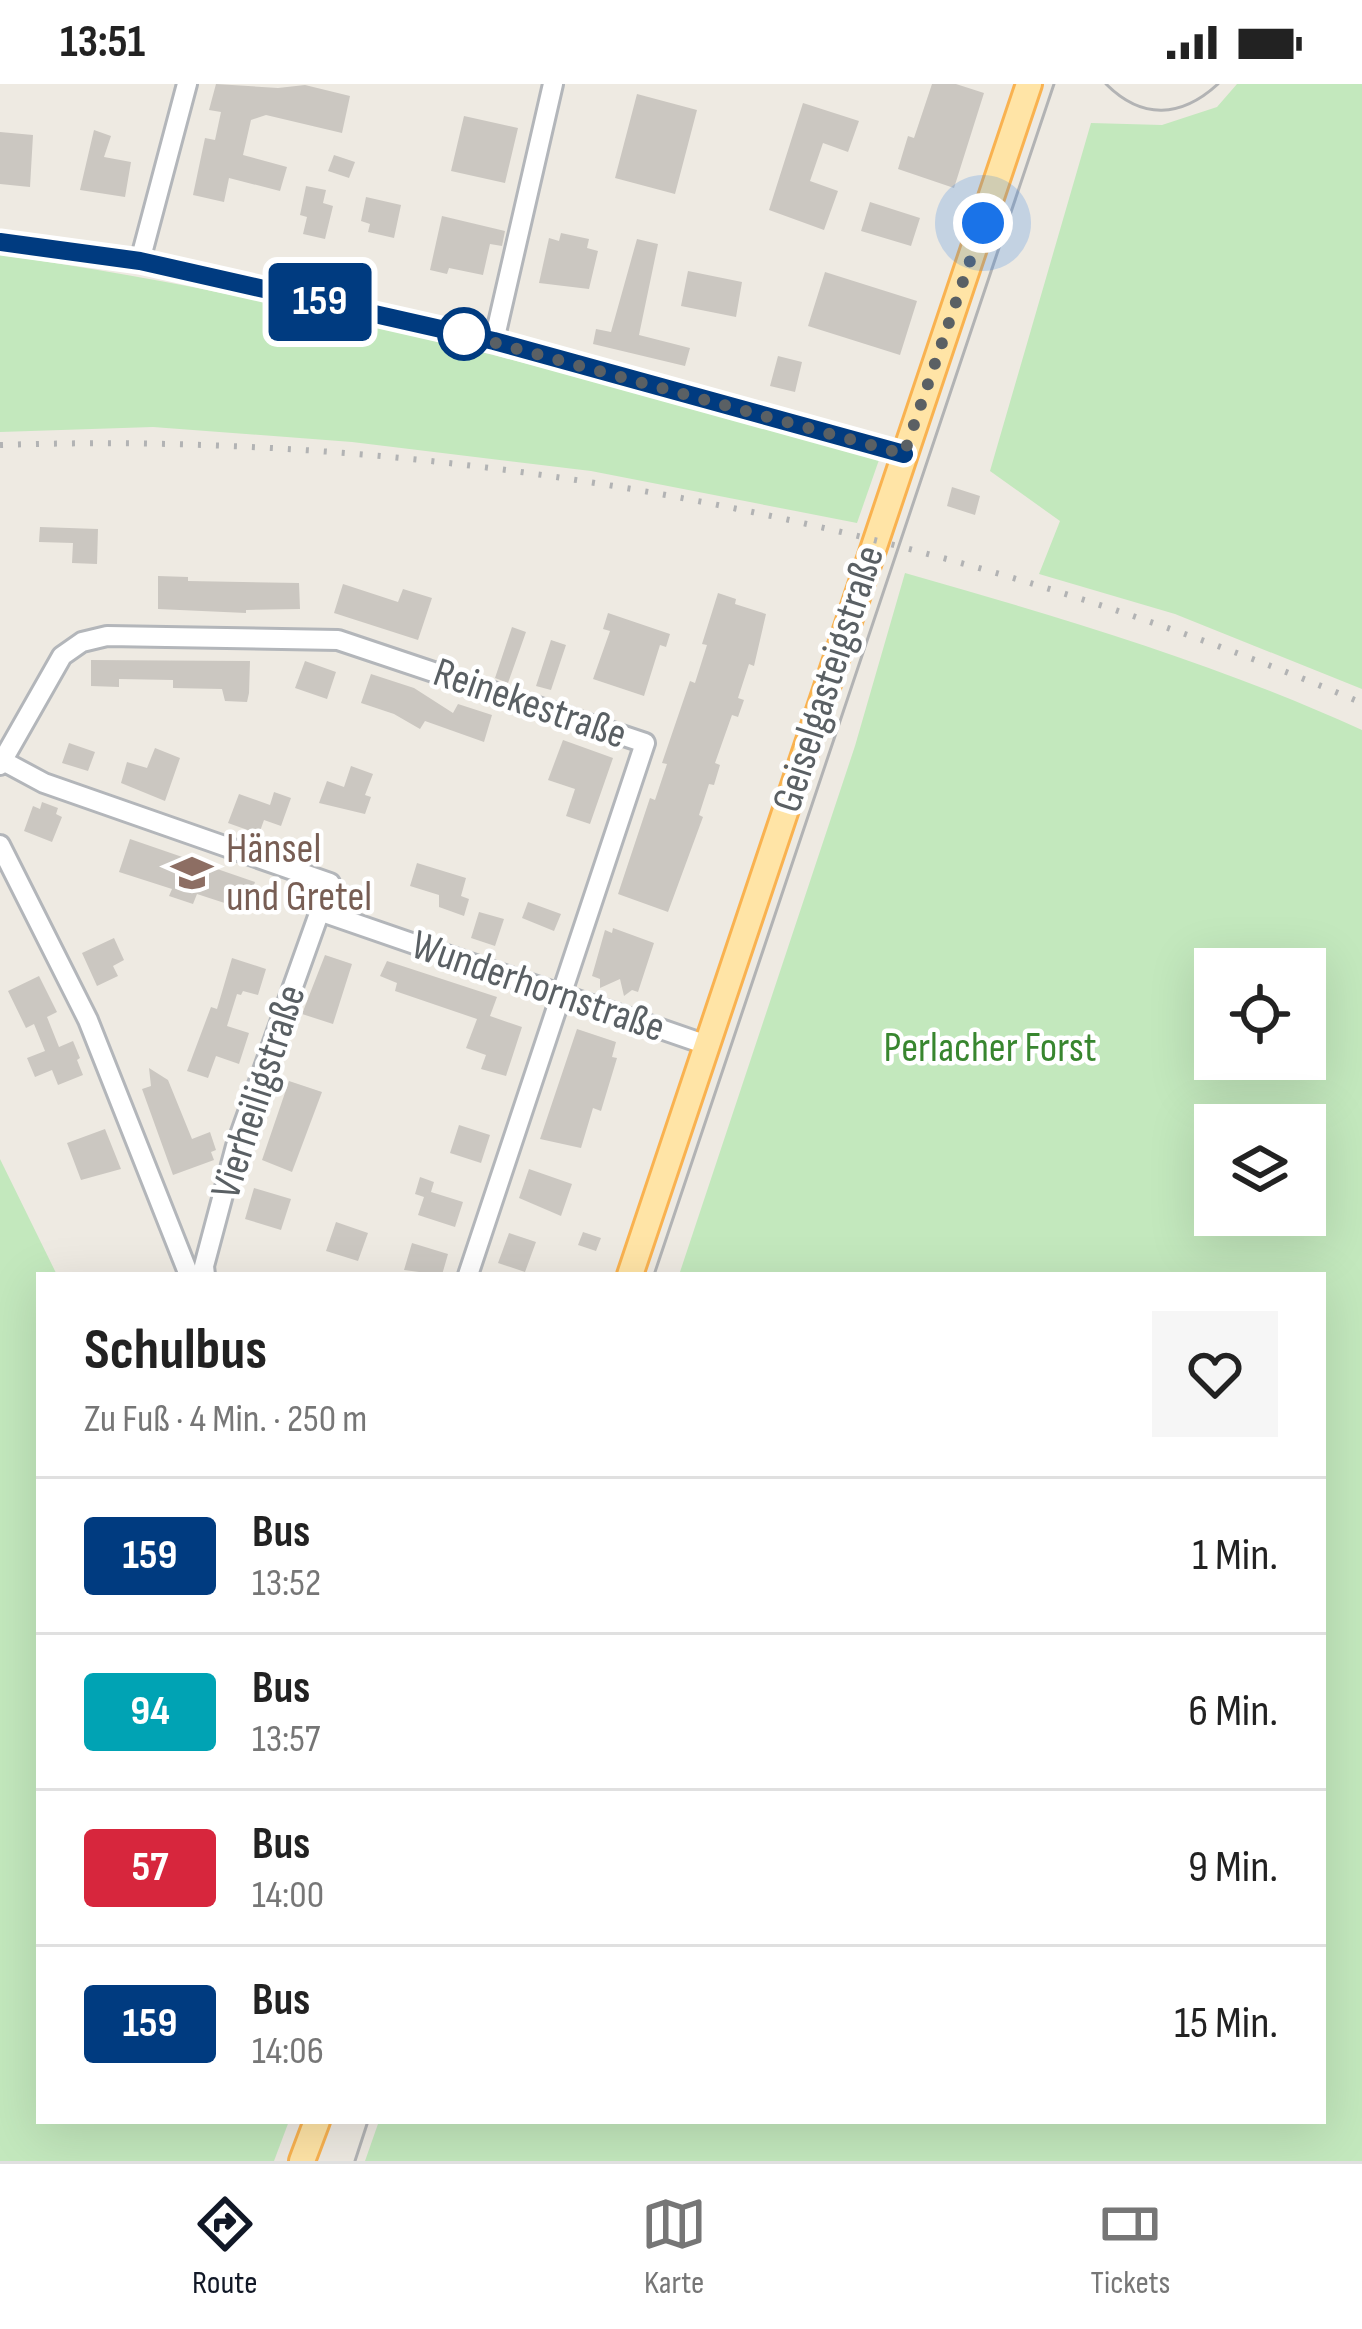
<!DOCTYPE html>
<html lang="de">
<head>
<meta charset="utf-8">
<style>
	body { margin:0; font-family:"Sofia Sans Condensed",sans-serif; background:#f6f6f6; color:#222; height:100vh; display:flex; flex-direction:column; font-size:45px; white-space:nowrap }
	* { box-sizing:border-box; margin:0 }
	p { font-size:39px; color:#767676 }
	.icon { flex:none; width:66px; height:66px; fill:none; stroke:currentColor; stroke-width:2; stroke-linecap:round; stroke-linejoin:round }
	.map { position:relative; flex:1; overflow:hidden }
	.panel { position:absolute; left:36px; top:1188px; width:1290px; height:852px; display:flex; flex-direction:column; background:#fff; border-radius:0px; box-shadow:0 12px 48px #0002 }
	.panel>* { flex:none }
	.badge { padding:0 24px; border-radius:9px; font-size:42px; line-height:78px }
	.tools { position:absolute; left:1194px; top:864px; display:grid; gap:24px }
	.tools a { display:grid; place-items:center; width:132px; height:132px; border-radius:0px; background:#fff; box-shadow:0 12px 48px #0002; font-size:60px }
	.you { position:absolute; width:60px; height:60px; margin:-30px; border:9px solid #fff; border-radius:50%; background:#1a73e8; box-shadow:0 0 0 18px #1a73e833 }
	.map>.badge { position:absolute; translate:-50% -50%; box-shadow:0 0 0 6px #fff }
	.round { display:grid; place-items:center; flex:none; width:126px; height:126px; border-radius:0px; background:#f6f6f6 }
	.overview { display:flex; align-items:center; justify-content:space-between; height:204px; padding:0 48px }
	h1 { font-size:57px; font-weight:700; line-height:90px }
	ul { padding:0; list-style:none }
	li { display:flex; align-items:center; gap:36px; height:156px; padding:0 48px; border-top:3px solid #e0e0e0 }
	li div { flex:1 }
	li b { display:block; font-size:45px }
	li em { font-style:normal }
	li .badge { min-width:132px; font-weight:700; text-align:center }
	.status { display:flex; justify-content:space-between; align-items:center; height:84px; padding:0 60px; background:#fff; direction:ltr }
	.status svg { height:33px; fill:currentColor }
	.menu { display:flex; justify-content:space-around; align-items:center; height:168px; border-top:3px solid #e0e0e0; background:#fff; font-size:33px; color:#767676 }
	.menu a { display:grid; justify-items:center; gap:6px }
	.menu .active { color:#111827 }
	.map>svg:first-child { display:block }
	.green { fill:#c3e8bd; fill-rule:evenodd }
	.building { fill:#cbc7c1 }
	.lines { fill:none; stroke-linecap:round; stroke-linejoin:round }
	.minor-casing { stroke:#b3b6ba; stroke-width:24 }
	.major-casing { stroke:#f9b250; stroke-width:30 }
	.minor { stroke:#fff; stroke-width:18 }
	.major { stroke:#ffe4a6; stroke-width:24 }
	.tram { stroke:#b2b3b4; stroke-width:3 }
	.rail { stroke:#b2b3b4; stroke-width:6; stroke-dasharray:3 15; stroke-linecap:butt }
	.line-casing { stroke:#fff; stroke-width:27 }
	.line { stroke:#003b80; stroke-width:18 }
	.walk { stroke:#5a6064; stroke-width:12; stroke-dasharray:0 21.6 }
	.stop-dot { fill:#fff; stroke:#003b80; stroke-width:6 }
	.labels { text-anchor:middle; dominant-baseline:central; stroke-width:9; stroke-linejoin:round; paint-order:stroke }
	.street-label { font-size:42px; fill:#5a6064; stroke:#fff }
	.education-label { font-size:42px; fill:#785e54; stroke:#fff; text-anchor:start }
	.park-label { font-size:42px; fill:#38862f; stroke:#fff }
</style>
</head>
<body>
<div class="status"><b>13:51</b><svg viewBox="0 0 49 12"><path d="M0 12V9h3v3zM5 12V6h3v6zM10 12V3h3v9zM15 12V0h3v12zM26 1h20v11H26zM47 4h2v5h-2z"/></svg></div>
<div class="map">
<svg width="1362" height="2077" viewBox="0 0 1362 2077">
	<rect width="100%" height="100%" fill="#eeeae2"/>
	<!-- green -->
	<path class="green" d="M1237,0h125v605l-187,-75 -136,-40 21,-53 -70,-50 101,-348 71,2 55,-18z
		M0,171c298,41 589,125 880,202l-23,66 -266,-52 -239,-29 -199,-15 -153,5z
		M905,489c155,44 310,90 457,157v1431h-997l14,-40h944v-846h-644l176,-529zM1215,885h90v90h-90zM1215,1041h90v90h-90z
		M0,1075l57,116h-18v846h250l-15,40h-274z"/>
	<!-- building -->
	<path class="building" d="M216,0l62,4 27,-3 45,11 -8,37 -76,-18 -15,5 -8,35 44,12 -7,24 -51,-13 -5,24 -31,-7 12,-57 10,2 6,-28 -12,-2z
		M932,0h24l28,9 -30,95 -56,-19 10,-33 6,2z
		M637,10l60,16 -22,84 -60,-16z
		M803,19l56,18 -11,31 -25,-9 -13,38 28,10 -14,39 -55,-20z
		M464,32l54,12 -13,55 -54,-12z
		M94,46l17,6 -7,21 27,5 -6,35 -45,-7z
		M0,48l33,3 -3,52 -30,-3z
		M334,71l21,7 -6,16 -21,-7z
		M306,102l20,4 -3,13 10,3 -8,33 -22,-5 4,-17 -7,-2z
		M366,113l35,8 -7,33 -26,-6 2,-8 -9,-3z
		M870,118l50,16 -9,28 -50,-15z
		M442,132l63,15 -3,15 -12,-2 -7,31 -34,-7 -2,6 -17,-4z
		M561,149l28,6 -2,9 11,3 -9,38 -50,-6 10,-45 10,3z
		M637,155l21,5 -19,91 51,13 -5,18 -92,-22 3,-15 15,3z
		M688,187l54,11 -6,35 -55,-11z
		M825,188l92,29 -17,54 -92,-29z
		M778,272l24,6 -7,30 -25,-6z
		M952,403l28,9 -5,19 -28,-9z
		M40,443l58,2 -1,35 -25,-1 1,-20 -34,-1z
		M158,492l30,1v4l111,2 1,26 -54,1v3l-88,-4z
		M343,500l55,18 5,-13 29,9 -14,42 -84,-27z
		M718,509l18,6 -1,5 31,10 -12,52 -5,-2 -11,34 6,2 -6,17 -6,-2 -17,48 5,2 -6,20 -5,-1 -10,31 4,2 -35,95 -50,-18 32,-96 5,2 12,-36 -5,-1 28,-82 5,2 12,-38 -5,-1z
		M608,529l62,21 -4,13 -6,-2 -16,51 -51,-17 17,-48 -7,-2z
		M512,543l14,5 -18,51 -13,-5z
		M551,556l15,5 -15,45 -15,-4z
		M91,576l159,1 -1,32 -2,9 -22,-1 -3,-12 -49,-1v-8l-54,-1v8l-28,-1z
		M305,577l31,11 -9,27 -32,-11z
		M371,590l43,14 39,25 5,-9 34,11 -8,27 -59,-21 -5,8 -26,-15 -33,-11z
		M563,656l50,18 -23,66 -24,-8 9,-27 -27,-9z
		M69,659l26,9 -7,19 -26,-8z
		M155,664l25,10 -15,43 -44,-18 6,-21 20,6z
		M351,682l22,8 -8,21 6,2 -6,17 -46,-11 8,-22 17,6z
		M274,708l17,6 -10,28 -17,-6 -5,14 -31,-11 11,-29 31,11z
		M42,718l16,6 -2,6 6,3 -10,25 -28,-11 9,-25 7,3z
		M130,755l125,43 -9,28 -49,-16 -4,10 -24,-8 3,-7 -53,-17z
		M417,779l49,15 -5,18 8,3 -5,17 -25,-9v-12l-29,-9z
		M528,818l33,12 -7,17 -32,-13z
		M479,828l25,7 -9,27 -24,-8z
		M613,844l41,15 -16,49 -6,-2 -8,6 -4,-17 -20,9v-9l-8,-3 13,-46 7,3z
		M114,854l10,22 -11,6 5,10 -21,10 -15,-33z
		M325,871l27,9 -19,60 -31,-10z
		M232,874l34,11 -8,26 -15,-4 -2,4 -4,-1 -10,32 22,7 -10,31 -23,-8 -8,22 -21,-7 24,-64 6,2z
		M387,877l110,36 -7,19 32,11 -16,49 -25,-7 5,-14 -20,-7 11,-29 -82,-28 2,-8 -17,-7z
		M39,892l18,36 -10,5 12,30 14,-6 7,17 -3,2 6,15 -25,10 -6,-15 -17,7 -8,-19 18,-7 -11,-27 -8,4 -18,-37z
		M577,945l39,13 -4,15 5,1 -16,53 -8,-3 -12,40 -41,-9z
		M149,984l19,12 24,59 18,-7 6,18 -5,2 3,8 -41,15 -31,-86 9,-3z
		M289,997l33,11 -30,80 -30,-12z
		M459,1041l31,10 -9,28 -31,-10z
		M105,1045l16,40 -40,11 -14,-37z
		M529,1085l43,15 -11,32 -42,-18z
		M420,1093l14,5 -3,10 32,10 -8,25 -37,-12 6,-18 -9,-3z
		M254,1104l37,11 -10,31 -36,-11z
		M336,1138l32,11 -10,28 -32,-10z
		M583,1148l18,6 -5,13 -18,-6z
		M509,1149l27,9 -11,30 -27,-9z
		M412,1159l36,11 -6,21 -38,-5z"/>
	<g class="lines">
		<!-- minor casing -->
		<g class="minor-casing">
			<path id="minor" d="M0,158l140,19 354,80 410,113
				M140,177l47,-177
				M494,257l59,-257
				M3,677l41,22 286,100 -94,263 -32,120 1,9
				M0,681l62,-109 20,-14 25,-6 231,4 307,103 -177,532
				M0,761l88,175 101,255
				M319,827l388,134"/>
		</g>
		<!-- major casing -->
		<g class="major-casing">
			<path id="major" d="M630,1191l399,-1191
				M302,2077l15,-40"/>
		</g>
		<!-- minor -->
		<use href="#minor" class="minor"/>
		<!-- major -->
		<use href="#major" class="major"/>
		<!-- tram -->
		<path class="tram" d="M1106,0c36,36 75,34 112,0
			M654,1191l400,-1191
			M355,2077l13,-40"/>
		<!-- rail -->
		<path class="rail" d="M0,361c462,-16 937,78 1362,258"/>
	</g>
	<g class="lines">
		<!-- line casing -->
		<g class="line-casing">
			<path id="line" d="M0,158l140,19 354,80 410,113"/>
		</g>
		<!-- line -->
		<use href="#line" class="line"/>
		<!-- walk -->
		<path class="walk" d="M464,250l-5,-1 445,121 79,-231"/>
	</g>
	<!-- icons -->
	<defs>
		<g id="school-bare" transform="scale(3.24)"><path d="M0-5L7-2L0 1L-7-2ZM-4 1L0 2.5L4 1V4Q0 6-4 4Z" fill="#8d6e63" stroke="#fff" stroke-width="2.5" paint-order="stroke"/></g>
	</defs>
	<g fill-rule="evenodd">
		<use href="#school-bare" x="192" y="789"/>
	</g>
	<!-- markers -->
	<circle class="stop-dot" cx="464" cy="250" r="24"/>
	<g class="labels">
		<!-- street labels -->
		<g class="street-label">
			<text transform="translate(829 595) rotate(-72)">Geiselgasteigstraße</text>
			<text transform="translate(530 620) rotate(19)">Reinekestraße</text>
			<text transform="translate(538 903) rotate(19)">Wunderhornstraße</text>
			<text transform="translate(259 1008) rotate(-72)">Vierheiligstraße</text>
		</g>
		<!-- education labels -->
		<g class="education-label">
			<text x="226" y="765">Hänsel<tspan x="226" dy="48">und Gretel</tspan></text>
		</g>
		<!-- park labels -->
		<g class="park-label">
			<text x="990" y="964">Perlacher Forst</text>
		</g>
	</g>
</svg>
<div class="tools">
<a><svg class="icon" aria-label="locate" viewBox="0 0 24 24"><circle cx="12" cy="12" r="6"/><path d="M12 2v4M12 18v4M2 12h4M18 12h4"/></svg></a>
<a><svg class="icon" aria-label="layers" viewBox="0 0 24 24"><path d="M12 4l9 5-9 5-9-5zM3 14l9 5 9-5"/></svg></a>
</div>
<div class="you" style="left:983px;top:139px"></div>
<b class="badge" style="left:320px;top:218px;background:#003b80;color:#fff">159</b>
<section class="panel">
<div class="overview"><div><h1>Schulbus</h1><p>Zu Fuß · 4 Min. · 250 m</p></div><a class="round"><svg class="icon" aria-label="heart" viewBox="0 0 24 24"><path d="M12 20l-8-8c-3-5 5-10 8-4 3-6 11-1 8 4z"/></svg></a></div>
<ul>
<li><span class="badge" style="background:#003b80;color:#fff">159</span><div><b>Bus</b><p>13:52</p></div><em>1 Min.</em></li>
<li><span class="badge" style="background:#00a3b4;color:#fff">94</span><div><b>Bus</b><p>13:57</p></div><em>6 Min.</em></li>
<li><span class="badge" style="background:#d7263d;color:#fff">57</span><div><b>Bus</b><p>14:00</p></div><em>9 Min.</em></li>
<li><span class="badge" style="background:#003b80;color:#fff">159</span><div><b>Bus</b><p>14:06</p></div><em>15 Min.</em></li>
</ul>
</section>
</div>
<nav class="menu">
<a class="active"><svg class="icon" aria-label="directions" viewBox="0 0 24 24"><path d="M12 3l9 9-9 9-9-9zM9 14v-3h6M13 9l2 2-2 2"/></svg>Route</a>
<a><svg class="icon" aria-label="map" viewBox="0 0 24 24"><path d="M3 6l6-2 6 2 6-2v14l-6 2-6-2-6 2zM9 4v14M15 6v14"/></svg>Karte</a>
<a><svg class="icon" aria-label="tickets" viewBox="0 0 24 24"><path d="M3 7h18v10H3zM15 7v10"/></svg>Tickets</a>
</nav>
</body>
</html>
